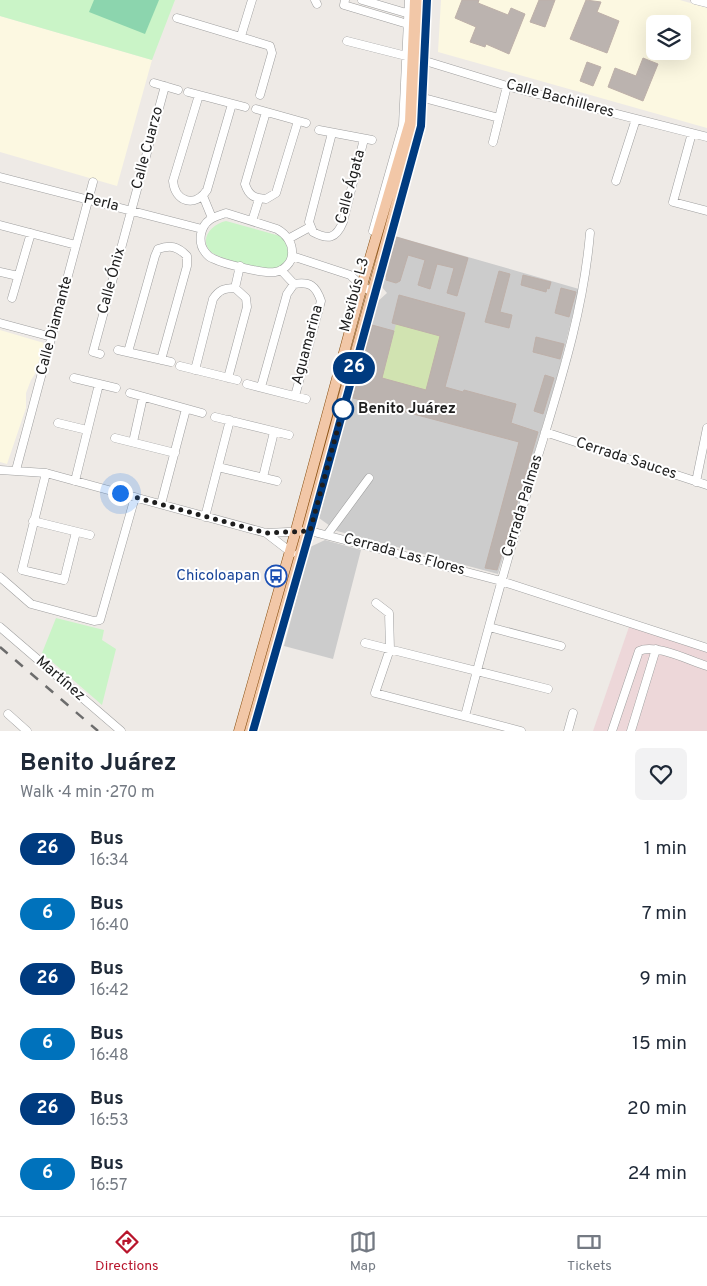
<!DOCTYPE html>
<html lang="en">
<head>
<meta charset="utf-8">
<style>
	body { margin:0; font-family:Overpass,sans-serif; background:#f2f2f3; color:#1f2937; height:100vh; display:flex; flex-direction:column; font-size:19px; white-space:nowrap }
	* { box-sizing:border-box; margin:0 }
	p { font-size:16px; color:#747a83 }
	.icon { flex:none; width:28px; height:28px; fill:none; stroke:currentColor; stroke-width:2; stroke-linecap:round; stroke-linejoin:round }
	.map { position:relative; height:731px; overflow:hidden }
	.panel { display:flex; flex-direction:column; background:#fff; flex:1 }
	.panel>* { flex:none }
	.badge { padding:0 10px; border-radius:16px; font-size:18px; line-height:32px }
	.controls { position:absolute; left:646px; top:15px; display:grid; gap:10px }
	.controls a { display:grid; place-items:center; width:45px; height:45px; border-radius:8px; background:#fff; box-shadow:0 5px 20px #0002; font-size:25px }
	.you { position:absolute; width:25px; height:25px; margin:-12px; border:4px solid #fff; border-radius:50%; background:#1a73e8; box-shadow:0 0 0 8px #1a73e833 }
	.map>.badge { position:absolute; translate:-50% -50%; box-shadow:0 0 0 2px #fff }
	.round { display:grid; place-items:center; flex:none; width:52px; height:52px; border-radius:8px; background:#f2f2f3 }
	.overview { display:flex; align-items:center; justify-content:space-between; height:85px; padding:0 20px }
	h1 { font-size:24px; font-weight:700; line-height:38px }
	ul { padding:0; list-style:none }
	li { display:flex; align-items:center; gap:15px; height:65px; padding:0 20px }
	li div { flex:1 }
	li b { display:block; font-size:19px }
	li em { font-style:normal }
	li .badge { min-width:55px; font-weight:700; text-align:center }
	.tab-bar { display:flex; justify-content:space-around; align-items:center; height:70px; border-top:1px solid #e0e1e3; background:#fff; font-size:14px; color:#747a83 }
	.tab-bar a { display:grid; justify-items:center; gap:2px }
	.tab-bar .current { color:#b8152c }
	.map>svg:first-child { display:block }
	.commercial { fill:#edd7d9 }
	.education { fill:#fcf8e1; fill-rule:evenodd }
	.religious { fill:#ccc }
	.grass { fill:#d1e3b1 }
	.park { fill:#caf4c7 }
	.pitch { fill:#8cd5ae }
	.building { fill:#bbb3af; stroke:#beb0a9 }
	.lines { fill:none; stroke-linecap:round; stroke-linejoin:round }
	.minor-casing { stroke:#9f9f9f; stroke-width:9 }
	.major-casing { stroke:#894f10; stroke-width:11 }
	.minor { stroke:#fff; stroke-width:8 }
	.major { stroke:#f2c7a7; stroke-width:10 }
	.rail { stroke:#6c6c6c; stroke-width:2.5; stroke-dasharray:10 10; stroke-linecap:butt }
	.line-casing { stroke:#fff; stroke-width:11 }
	.line { stroke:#003b80; stroke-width:8 }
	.walk { stroke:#1e1e1e; stroke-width:5; stroke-dasharray:0 9 }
	.stop-dot { fill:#fff; stroke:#003b80; stroke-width:2.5 }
	.labels { text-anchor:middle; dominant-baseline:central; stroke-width:4; stroke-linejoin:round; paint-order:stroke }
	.street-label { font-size:15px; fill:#1e1e1e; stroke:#fff }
	.stop-label { font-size:15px; font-weight:bold; fill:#1e1e1e; stroke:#fff; text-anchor:start }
	.transit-label { font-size:15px; fill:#164399; stroke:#fff; text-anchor:end }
</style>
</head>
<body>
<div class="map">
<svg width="707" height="731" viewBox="0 0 707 731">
	<rect width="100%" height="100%" fill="#eeeae6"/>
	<!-- commercial -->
	<path class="commercial" d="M630,624l77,26v81h-114z"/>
	<!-- education -->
	<path class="education" d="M441,0h239l27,8v120l-269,-76zM655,24h27v27h-27z
		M0,16l152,44 -35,126 -117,-34z
		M0,330l44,13 -9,31 -4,6 -5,13v15l-19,56 -7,-2z"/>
	<!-- religious -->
	<path class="religious" d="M395,236l184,53 -21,85 -60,200 -161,-43 -18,-13 58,-216 10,-9 -6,-7z
		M325,540l36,10 -28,109 -49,-13 26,-99z"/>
	<!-- grass -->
	<path class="grass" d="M396,324l44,12 -14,54 -44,-12z"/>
	<!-- park -->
	<path class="park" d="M0,0h175l-23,60 -152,-44z
		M226,221l54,15c5,4 10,13 8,20 -2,9 -13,15 -21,14 -8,0 -51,-13 -56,-18 -13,-13 1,-28 15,-31z
		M56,618l48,12 -2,10 14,9 -14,56 -60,-52z"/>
	<!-- pitch -->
	<path class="pitch" d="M94,0h65l-14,34 -56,-22z"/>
	<!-- building -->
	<path class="building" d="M462,0h17l-1,3 30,12 3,-7 14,6 -16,40 -23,-10 -1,3 -15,-5 6,-15 -21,-9z
		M539,0h16l-10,27 -15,-5z
		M586,0l15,2 -4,10 22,9 -12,32 -37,-14z
		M643,58l15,6 -15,37 -35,-14 7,-19 21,8z
		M587,62l14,5 -8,19 -13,-5z
		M396,237l72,21 -11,38 -10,-3 7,-25 -17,-4 -7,25 -12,-4 7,-25 -17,-5 -8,26 -4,2 -10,-3 1,-3 -2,-1z
		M499,271l11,3 -10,38 12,3 -3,13 -24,-6z
		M523,275l28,7 -2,7 -2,-1 -1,4 -25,-7z
		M561,288l15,4 -7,25 -14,-4z
		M399,295l66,18 -20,74 18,5 1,-2 52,14 -5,19 27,9 -41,138 -12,-2 34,-126 -166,-44 19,-73 22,6 -12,47 44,12 14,-54 -48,-13z
		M536,337l28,7 -4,15 -27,-7z
		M545,375l9,3 -11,36 -9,-3z"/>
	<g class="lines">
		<!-- minor casing -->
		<g class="minor-casing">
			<path id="minor" d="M315,0l2,4
				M345,0l-1,5 67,20
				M362,0l51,15
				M695,0l12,3
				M177,18l93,28 2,7 -12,42
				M241,36l11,-36
				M347,41l75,19 85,26 200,51
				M154,83l24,7
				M188,92l57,15
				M199,95l-26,86c2,21 22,27 34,9l25,-86
				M420,97l79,21
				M256,109l50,14
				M266,112l-21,72c4,12 9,14 21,15l10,-6 22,-72
				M319,130l53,10
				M332,133l-23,89 4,10c15,8 23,7 30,-10l21,-83
				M692,133l-19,69 34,9
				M493,142l14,-56
				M0,177l202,52
				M616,181l20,-62
				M203,196l9,22
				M226,213l51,16c9,5 16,14 15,25 0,9 -9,17 -17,18 -10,2 -51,-8 -61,-13 -3,-1 -7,-4 -9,-7 -4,-5 -5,-12 -4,-18 3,-14 12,-17 25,-21z
				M252,221l7,-22
				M0,225l76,20
				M373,231l30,-106 6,-125
				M288,239l22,-12
				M292,256l58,19 12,11 10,6
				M281,270l13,14
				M0,272l18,4
				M235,288l5,-22
				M12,298l19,-65
				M0,323l52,14
				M118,350l53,12
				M128,352l27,-96 3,-7c13,-4 19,-3 29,7v10l-26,94
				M100,354l-7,-2 72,-266
				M180,366l57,14
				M195,370l18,-71c6,-9 11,-11 22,-11l11,10 1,9 -19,71
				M74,378l42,10
				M247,384l59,15
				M261,387l26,-93 7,-10c16,-3 22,2 27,17l-26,95
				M130,393l72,20
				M215,417l74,18
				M58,423l29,7
				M545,432l162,53
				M115,438l60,15
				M133,442l10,-45
				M218,467l59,14
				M0,470l46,3 220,60 44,-2 191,50 206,67
				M16,470l77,-288
				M46,473l-24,97 42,10 12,-48
				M263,477l11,-45
				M75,481l24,-97
				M696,482l11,-54
				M161,504l25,-95
				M205,517l25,-97
				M33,521l57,14
				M266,533l26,20
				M327,535l42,-57
				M0,577l31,27 63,17 6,-1 35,-123
				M376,603l13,10 1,36 -15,44 146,38
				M0,627l121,104
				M489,627l72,19
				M365,643l183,46
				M8,714l19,17
				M465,716c21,-80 43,-160 67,-240 24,-81 51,-159 58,-243
				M568,731l5,-18
				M612,731l27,-80c16,-8 51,10 68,15
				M631,731l25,-82"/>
		</g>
		<!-- major casing -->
		<g class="major-casing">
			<path id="major" d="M239,731l57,-201 69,-255 45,-153 5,-122
				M250,731l57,-201 110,-401 3,-32 5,-97"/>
		</g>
		<!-- minor -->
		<use href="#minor" class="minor"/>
		<!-- major -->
		<use href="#major" class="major"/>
		<!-- rail -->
		<path class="rail" d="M0,647l98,84"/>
	</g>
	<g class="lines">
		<!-- line casing -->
		<g class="line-casing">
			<path id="line" d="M253,731l57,-200 111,-405 6,-126"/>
		</g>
		<!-- line -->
		<use href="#line" class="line"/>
		<!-- walk -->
		<path class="walk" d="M120,493l146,40 44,-2 33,-122"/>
	</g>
	<!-- icons -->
	<defs>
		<g id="bus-ring" transform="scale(1.125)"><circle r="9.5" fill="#fff" stroke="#1a4fb4" stroke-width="1.5"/><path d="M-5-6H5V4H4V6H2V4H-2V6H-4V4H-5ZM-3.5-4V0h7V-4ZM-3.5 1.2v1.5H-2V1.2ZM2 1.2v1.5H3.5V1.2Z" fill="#1a4fb4"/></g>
	</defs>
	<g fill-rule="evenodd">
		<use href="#bus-ring" x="276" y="576"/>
	</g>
	<!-- markers -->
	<circle class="stop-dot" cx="343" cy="409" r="10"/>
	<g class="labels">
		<!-- street labels -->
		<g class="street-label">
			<text transform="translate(560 99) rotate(15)">Calle Bachilleres</text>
			<text transform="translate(148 148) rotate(-75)">Calle Cuarzo</text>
			<text transform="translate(351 187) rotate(-75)">Calle Ágata</text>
			<text transform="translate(101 203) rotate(14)">Perla</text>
			<text transform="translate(112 281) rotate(-75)">Calle Ónix</text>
			<text transform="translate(355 295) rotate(-75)">Mexibús L3</text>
			<text transform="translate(55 326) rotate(-75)">Calle Diamante</text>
			<text transform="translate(308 345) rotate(-75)">Aguamarina</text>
			<text transform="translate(626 459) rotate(18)">Cerrada Sauces</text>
			<text transform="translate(523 506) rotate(-73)">Cerrada Palmas</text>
			<text transform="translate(404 555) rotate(15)">Cerrada Las Flores</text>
			<text transform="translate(60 679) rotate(41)">Martínez</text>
		</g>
		<!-- stop labels -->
		<g class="stop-label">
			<text x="358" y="409">Benito Juárez</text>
		</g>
		<!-- transit labels -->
		<g class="transit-label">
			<text x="260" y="576">Chicoloapan</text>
		</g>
	</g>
</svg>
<div class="controls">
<a><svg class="icon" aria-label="layers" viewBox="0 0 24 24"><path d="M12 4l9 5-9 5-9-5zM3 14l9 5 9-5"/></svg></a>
</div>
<div class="you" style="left:120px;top:493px"></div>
<b class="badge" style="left:354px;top:368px;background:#003b80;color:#fff">26</b>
</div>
<section class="panel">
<div class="overview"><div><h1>Benito Juárez</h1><p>Walk · 4 min · 270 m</p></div><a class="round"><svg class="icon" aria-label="heart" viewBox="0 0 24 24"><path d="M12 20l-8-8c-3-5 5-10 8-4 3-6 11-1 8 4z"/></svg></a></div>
<ul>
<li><span class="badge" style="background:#003b80;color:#fff">26</span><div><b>Bus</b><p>16:34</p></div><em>1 min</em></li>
<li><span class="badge" style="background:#0072bc;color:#fff">6</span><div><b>Bus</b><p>16:40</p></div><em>7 min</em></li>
<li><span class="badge" style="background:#003b80;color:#fff">26</span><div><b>Bus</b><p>16:42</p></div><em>9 min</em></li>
<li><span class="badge" style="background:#0072bc;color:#fff">6</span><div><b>Bus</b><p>16:48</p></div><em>15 min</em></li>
<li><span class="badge" style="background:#003b80;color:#fff">26</span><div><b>Bus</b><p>16:53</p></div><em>20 min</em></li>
<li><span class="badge" style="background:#0072bc;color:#fff">6</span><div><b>Bus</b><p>16:57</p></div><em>24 min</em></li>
</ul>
</section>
<nav class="tab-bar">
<a class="current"><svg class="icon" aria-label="directions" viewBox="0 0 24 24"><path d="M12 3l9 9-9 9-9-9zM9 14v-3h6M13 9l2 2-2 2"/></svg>Directions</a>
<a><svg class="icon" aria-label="map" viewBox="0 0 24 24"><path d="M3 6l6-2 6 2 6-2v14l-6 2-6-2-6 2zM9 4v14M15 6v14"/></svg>Map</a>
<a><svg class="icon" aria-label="tickets" viewBox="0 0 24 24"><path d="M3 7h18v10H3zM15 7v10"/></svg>Tickets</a>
</nav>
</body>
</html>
